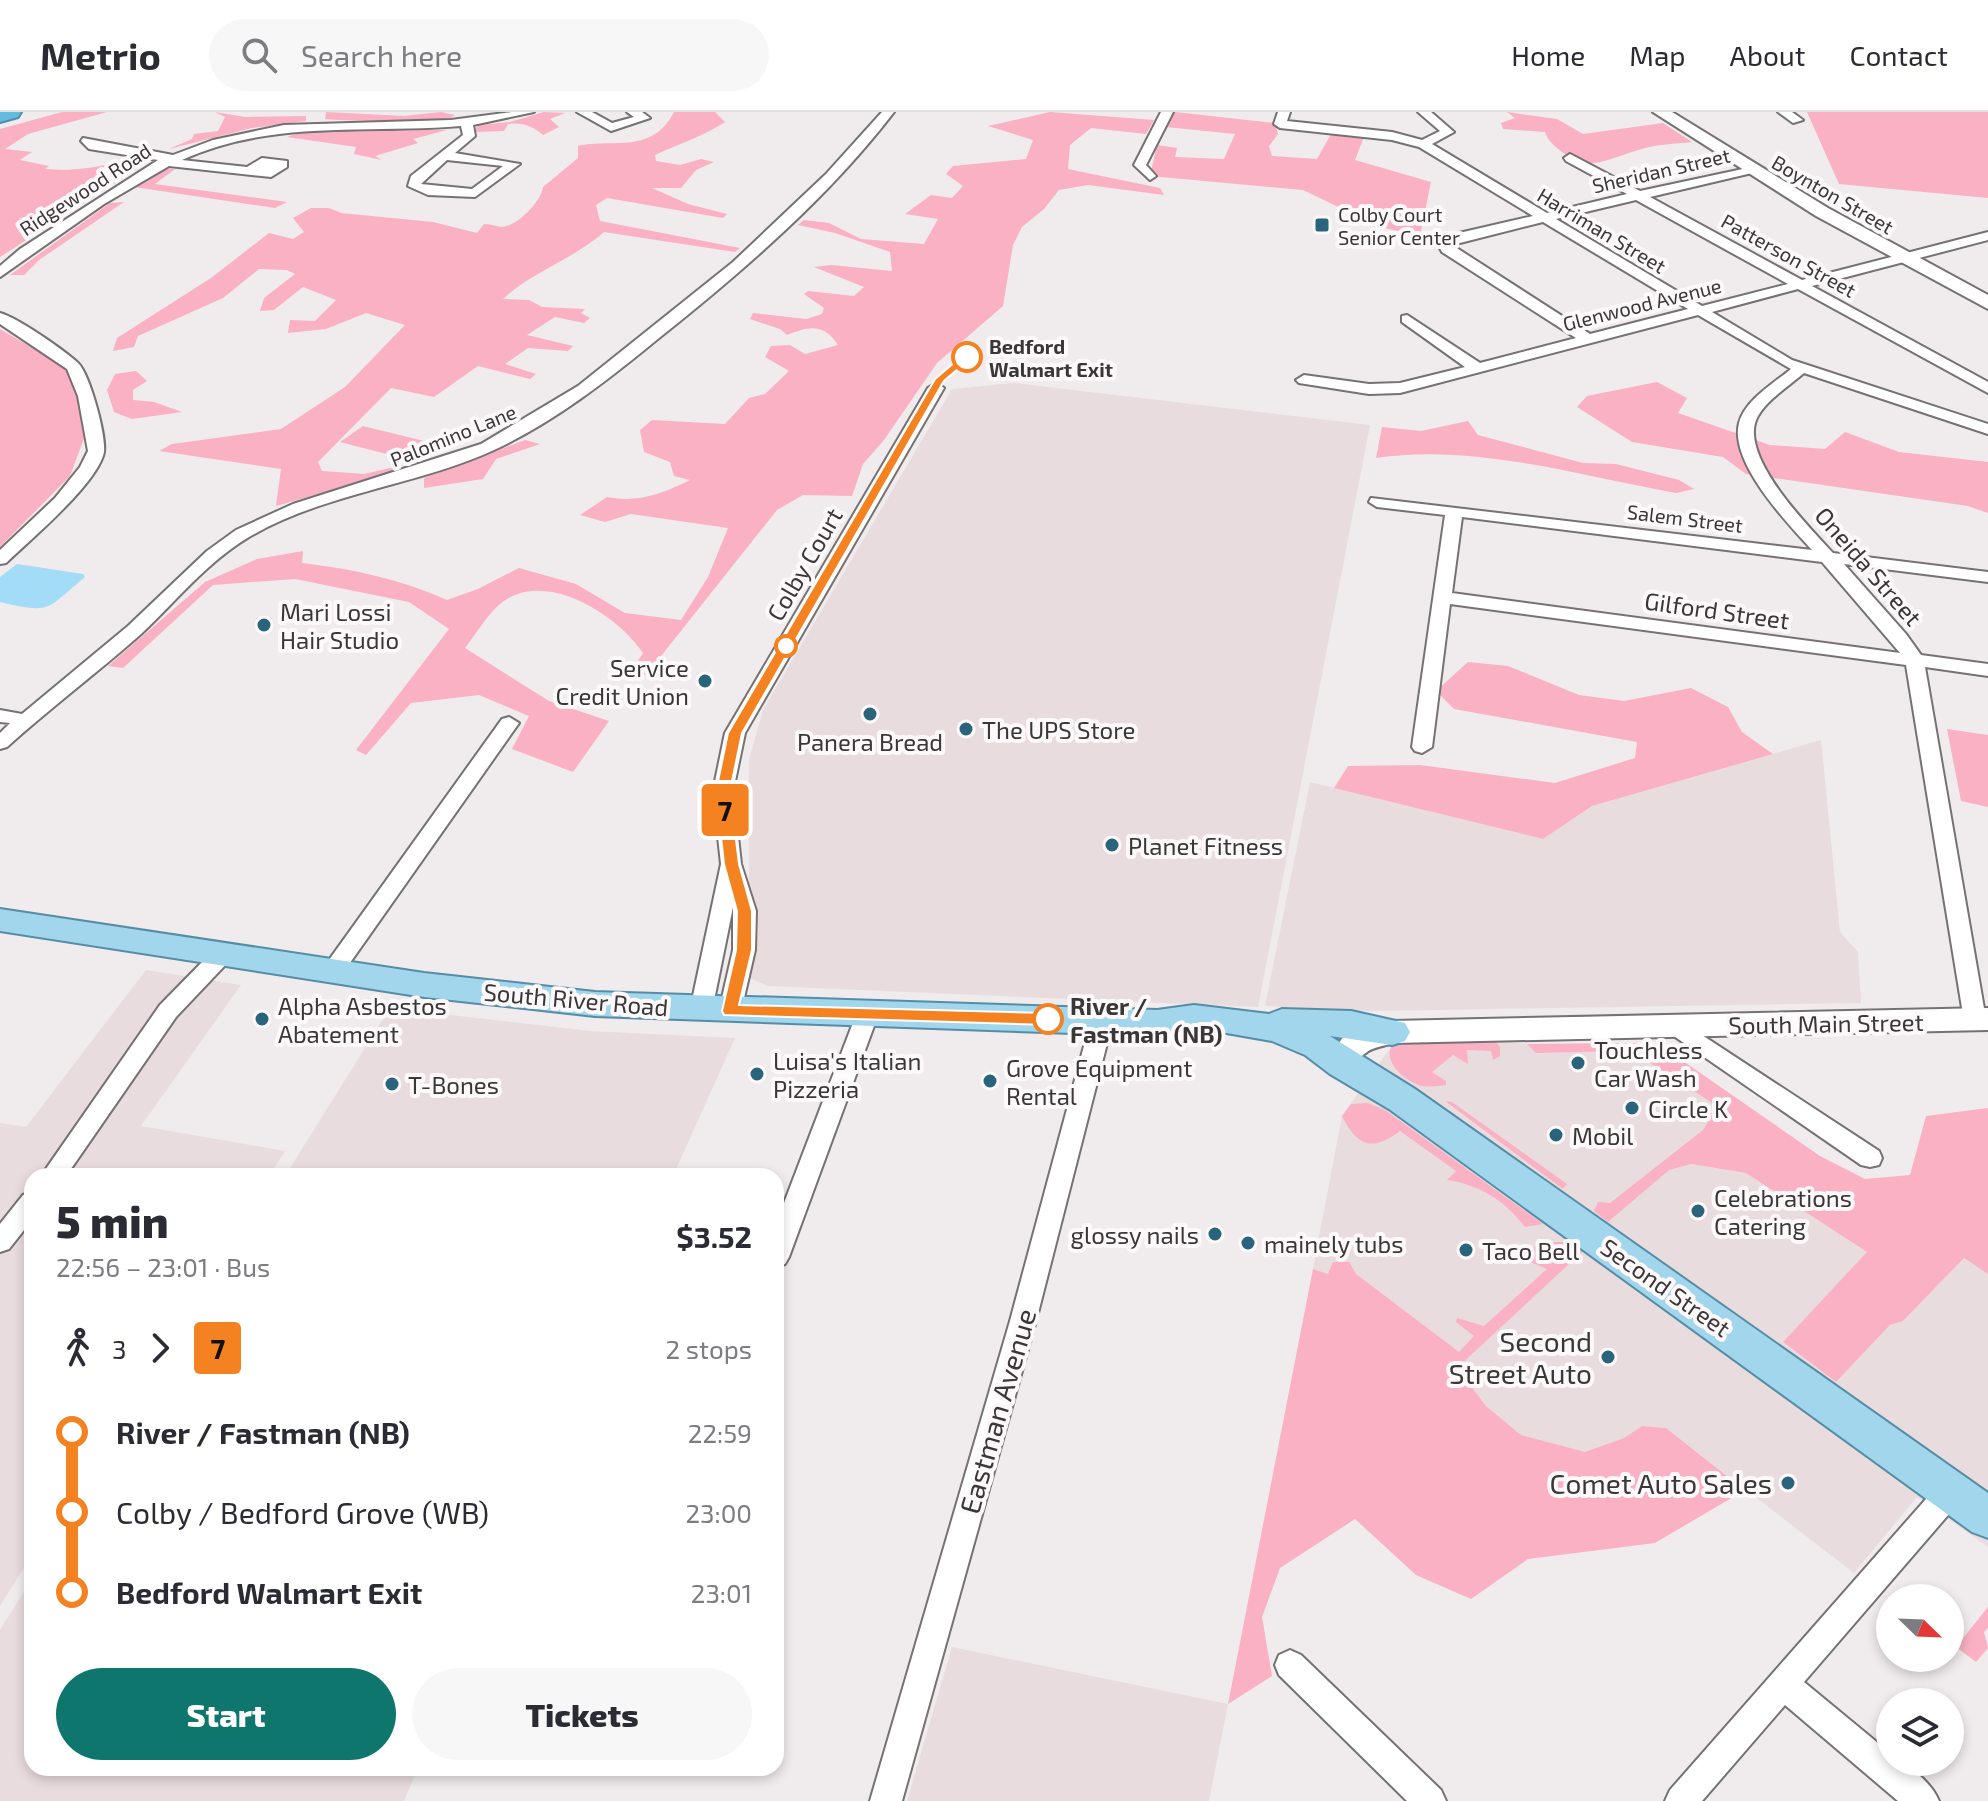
<!DOCTYPE html>
<html lang="en">
<head>
<meta charset="utf-8">
<style>
	body { margin:0; font-family:"Exo 2",sans-serif; background:#f7f7f7; color:#2b2b33; height:100vh; display:flex; flex-direction:column; font-size:30px; white-space:nowrap }
	* { box-sizing:border-box; margin:0 }
	p { font-size:26px; color:#7c7c81 }
	.icon { flex:none; width:44px; height:44px; fill:none; stroke:currentColor; stroke-width:2; stroke-linecap:round; stroke-linejoin:round }
	.map { position:relative; flex:1; overflow:hidden }
	.details { position:absolute; left:24px; top:1056px; width:760px; height:608px; display:flex; flex-direction:column; background:#fff; border-radius:24px; box-shadow:0 4px 12px #0003 }
	.details>* { flex:none }
	.badge { padding:0 16px; border-radius:6px; font-size:28px; line-height:52px }
	.needle { width:52px; rotate:113deg }
	.fabs { position:absolute; left:1876px; top:1472px; display:grid; gap:16px }
	.fabs a { display:grid; place-items:center; width:88px; height:88px; border-radius:50%; background:#fff; box-shadow:0 4px 12px #0003; font-size:40px }
	.map>.badge { position:absolute; translate:-50% -50%; box-shadow:0 0 0 4px #fff }
	.legs { display:flex; align-items:center; gap:12px; height:88px; padding:0 32px; font-size:26px }
	.legs p { margin-inline-start:auto }
	.overview { display:flex; align-items:center; justify-content:space-between; height:136px; padding:0 32px }
	h1 { font-size:44px; font-weight:800; line-height:60px }
	.cta { display:flex; gap:16px; margin-top:auto; padding:16px 32px }
	.cta a { flex:1; height:92px; border-radius:48px; background:#0f766e; color:#fff; font-size:32px; font-weight:800; line-height:92px; text-align:center }
	.cta a+a { background:#f7f7f7; color:#2b2b33 }
	ul { padding:0 32px; list-style:none }
	li { display:flex; align-items:center; gap:28px; height:80px; font-size:30px }
	li i { display:grid; place-items:center; width:12px; height:100%; margin:0 10px; background:currentColor }
	li i::after { content:''; width:20px; height:20px; margin:-10px; border:6px solid; border-radius:50%; background:#fff }
	li p { margin-inline-start:auto }
	li:first-child i { background:linear-gradient(#0000 50%,currentColor 0) }
	li:last-child i { background:linear-gradient(currentColor 50%,#0000 0) }
	header { display:flex; align-items:center; gap:48px; box-sizing:border-box; height:112px; padding:0 40px; background:#fff; border-bottom:2px solid #e1e1e2 }
	header strong { font-size:38px }
	nav { display:flex; gap:44px; margin-inline-start:auto; font-size:28px }
	.search { width:560px; height:72px; background:#f7f7f7; display:flex; align-items:center; gap:20px; box-sizing:border-box; padding:0 28px; border-radius:44px; color:#7c7c81; font-size:30px }
	.map>svg:first-child { display:block }
	.built { fill:#e9dcdf }
	.green { fill:#fab1c4 }
	.water { fill:#a3dcf6 }
	.lines { fill:none; stroke-linecap:round; stroke-linejoin:round }
	.street-casing { stroke:#767273; stroke-width:4 }
	.secondary-casing { stroke:#767273; stroke-width:4 }
	.primary-casing { stroke:#548da5; stroke-width:4 }
	.highway-casing { stroke:#548da5; stroke-width:4 }
	.street { fill:#fff; fill-rule:evenodd }
	.secondary { fill:#fff; fill-rule:evenodd }
	.primary { fill:#a1d6ec; fill-rule:evenodd }
	.highway { fill:#62bbe0; fill-rule:evenodd }
	.line-1 { fill:#f58220; stroke:#fff; stroke-width:2 }
	.poi-dot { fill:#29647c; stroke:#fdf8f9; stroke-width:3 }
	.stop-1-dot { fill:#fff; stroke:#f58220; stroke-width:4 }
	.labels { text-anchor:middle; dominant-baseline:central; stroke-width:8; stroke-linejoin:round; paint-order:stroke }
	.far-street-label { font-size:20px; fill:#393738; stroke:#fdf8f9 }
	.far-poi-label { font-size:20px; fill:#393738; stroke:#fdf8f9; text-anchor:start }
	.far-stop-label { font-size:20px; font-weight:bold; fill:#393738; stroke:#fdf8f9; text-anchor:start }
	.street-label { font-size:24px; fill:#393738; stroke:#fdf8f9 }
	.poi-label { font-size:24px; fill:#393738; stroke:#fdf8f9; text-anchor:start }
	.stop-label { font-size:24px; font-weight:bold; fill:#393738; stroke:#fdf8f9; text-anchor:start }
	.near-poi-label { font-size:28px; fill:#393738; stroke:#fdf8f9; text-anchor:end }
	.near-street-label { font-size:28px; fill:#393738; stroke:#fdf8f9 }
</style>
</head>
<body>
<header>
<strong>Metrio</strong>
<div class="search"><svg class="icon" aria-label="search" viewBox="0 0 24 24"><circle cx="10" cy="10" r="6"/><path d="M15 15l6 6"/></svg>Search here</div>
<nav><a>Home</a><a>Map</a><a>About</a><a>Contact</a></nav>
</header>
<div class="map">
<svg width="1988" height="1689" viewBox="0 0 1988 1689">
	<rect width="100%" height="100%" fill="#f0ebec"/>
	<!-- built -->
	<path class="built" d="M1014,271l356,42 -112,582 -490,-21 -19,-8v-218l14,-50 189,-321z
		M1821,628l19,192 18,20 3,51 -490,8 -106,-5 45,-224 233,57 49,-33z
		M146,858l95,15 -100,141 144,25 -16,25h-237v379l-32,51v-483l26,4z
		M390,896l200,23 145,7 -62,138h-388z
		M1495,928l32,4 130,-1 83,59 -49,62 55,9 122,79 -85,90 53,40 54,-57 13,-4 61,-63 24,16v273l-71,-50 -63,76 -188,-145 -24,-2 -18,12 -39,15 -64,-18 -35,-29 -29,-37 -115,-89 -29,-11 29,-153 49,-69z
		M32,1467v189h386l-14,33h-404v-171z
		M952,1535l276,57 -19,97h-302z"/>
	<!-- green -->
	<path class="green" d="M62,0h45l-79,22 -23,15 27,3 -12,8 29,6 -4,3c45,4 69,-9 109,-11l-154,99v-128z
		M215,0l30,5 61,-1v5l-54,7 -83,21 23,-10 2,-5 24,-3 7,-14z
		M326,0l78,4 37,-4 14,3 -12,8 -104,-3 -14,-1z
		M544,0l21,1 -15,6 9,8 -16,8c-11,-9 -20,-13 -35,-11l-4,7 -31,1 6,-7 31,-3z
		M674,0h41l10,10c-21,14 -47,22 -70,33l1,6 24,4 21,-6 13,3 -18,8 -15,18h-29l36,16 39,10 -4,4 -116,-20 -11,7 4,16 140,27 -5,4 -131,-20c-30,27 -71,39 -101,67l26,1 13,7 43,2 -4,4 9,5 -6,5 -29,-6 -28,18 46,11 -5,5 -40,-3 -23,16 31,10 -6,5 -52,-13 -44,31 -43,-9 -73,74 4,9 42,3 35,-8 1,5 -124,35 5,-37 -122,-18 13,-7 109,-15 64,-42 60,-62 -39,-12 -40,16 -38,4 2,-13 25,1 21,-21 -33,-13 -29,23 -14,1 4,-13 31,-24 -8,-4 -28,-1 -36,29 -85,38 -4,11 -21,4 4,-13 94,-60 58,-45 24,6 11,-7 -11,-14 18,-10h18l12,5 92,9 44,11 7,-9c7,0 14,3 19,3 15,-2 38,-25 40,-40l35,-29v-12c35,-8 74,9 96,-34z
		M1050,0l104,8 -8,14 -55,-6 -21,17 -2,24 92,19 4,7 -76,-10 -29,5 -15,19 -22,18 -9,18 -10,61 -66,57 -53,77 -21,24 -11,32 -49,-1 -26,15 -131,165 -16,-2 13,-20c-25,-38 -99,-86 -143,-49 -13,11 -24,30 -35,44l84,53 60,20 -36,51 -61,-23 17,-33 -50,-21 -68,8 -45,52 -10,-5 93,-121 -40,-27 -114,-23 -82,6 -90,83 -15,-2 97,-84 52,-23 46,-8 -1,12c50,6 99,16 145,37l31,-11 41,-21 57,16 49,29 56,7 27,-43 20,-49 -97,-14 -26,8 -25,-7 27,-18c31,6 55,-3 83,-17l-16,-4 -4,-14 -26,-10 -4,-22 12,-10 73,4 24,-26 16,-4 24,-23 -24,-14 6,-11 19,-1 15,9 33,-9c-14,-22 -29,-19 -51,-10l-7,-6 -30,-10 3,-6 53,6 16,-5 2,-6 -20,-14 4,-3 46,5 10,-9 -50,-20 17,-2 61,6 -2,-19 -55,-19 -37,-8 6,-5 25,3 32,16 63,5 14,-25 -33,-5 26,-19 21,3 11,-12 -17,-12 7,-8 73,-7 7,-19 -45,-14z
		M1175,0l100,11 3,11 -9,12 3,10 45,3 14,-25 33,3 -9,23 76,22 -11,54 -40,-9 -77,-37 -153,-14 7,-31 20,3 -2,9 49,2 11,-25 -69,-7z
		M1507,0l50,7 26,15 80,-11 29,19c-17,2 -34,2 -50,7 -16,4 -32,12 -48,14 -16,2 -45,-16 -49,-31l-42,-3 -2,-6 14,-5z
		M1807,0h181v86l-149,-14z
		M354,17l93,1 -34,9 5,4 -43,13 7,4 -28,-6 2,-7 -69,-10 17,-6z
		M167,57h8l-20,15 132,18 -12,6 -141,-21z
		M124,90l-85,58 -15,15h-14l100,-72z
		M0,217l65,38 11,26 10,40 -16,43 -70,71z
		M136,259l11,10 -14,9v10l21,2 28,10 -50,7 -18,-7 -7,-22 8,-16z
		M1657,270l30,16 -9,15 92,32 55,4 20,-17 54,20 89,10v51l-20,-7 -222,-32 -23,-17 -91,-15 -55,-35 10,-11z
		M1468,309l10,14 105,28 33,1 63,16 15,9 -18,4c-96,-17 -202,-50 -300,-35l6,-31 39,4z
		M363,314l61,15 -22,17 -62,-16z
		M525,328l15,4 -44,15 -13,20 -59,9v-10z
		M1468,550l40,4 71,29 45,6 67,-13 37,19 14,25 31,22 -181,52 -49,33 -209,-51 14,-22 72,-1 135,18 80,-25 2,-16 -183,-33 -18,-18z
		M1947,617l41,6v72l-27,-6z
		M1495,928l5,7v9l-7,4 -2,-9 -24,-1 1,14 -15,-9 -21,17 14,9v4c-8,1 -20,3 -27,0 -15,-5 -35,-22 -28,-38l15,-6z
		M1657,931l163,113 45,23 45,-4 16,-59 62,-8v166l-24,-16 -61,63 -13,4 -54,57 -53,-40 84,-90 -121,-79 -55,-9 -22,6 -61,52 -14,-11 4,-9 12,1 93,-73 12,-20 -4,-8 -73,-47 -13,-4 -89,2 -9,-9z
		M1445,989l7,1 115,82 -4,5z
		M1368,991l17,7 158,114 -18,3c-21,-27 -45,-42 -78,-47l9,-9 -56,-40c-27,20 -42,17 -58,-15l9,-12z
		M1542,1130h25l16,9 -126,117 29,38 35,29 64,17 39,-14 18,-12 24,2 79,62 -90,53 -127,16 -57,40 -55,-24 -61,-56 -75,49 -18,49 10,59 -44,28 85,-435 15,5 5,-12h16l7,12 103,78 15,-16 -18,-14 1,-4 27,8 63,-57 -19,-8 4,-12z
		M1988,1495v21l-4,4 4,16 -12,14 -20,-15z"/>
	<!-- water -->
	<path class="water" d="M17,452l66,10 2,3c-40,33 -33,37 -85,25v-25z"/>
	<g class="lines">
		<!-- street casing -->
		<g class="street-casing">
			<path id="street" d="M512,0h22l-61,13 2,11 -20,17 65,11 -45,33 -47,-2 -20,-9 3,-10 52,-41 -2,-9c-95,8 -189,-7 -279,34l65,7 15,-9 25,3v6l-16,10 -102,-11 -65,38 -104,73v-11l20,-17 138,-89 -69,-11 -8,-8 2,-3 90,17 40,-15 71,-15 167,-5zM447,48l56,6 -31,23 -51,-5z
				M577,0h15l20,11 22,-6 -7,-5h15l8,6 -39,13z
				M882,0h12c-66,86 -151,159 -235,226 -51,42 -105,84 -165,112 -79,36 -170,43 -245,87 -42,25 -73,64 -108,97 -44,39 -91,74 -134,113l-7,2v-16l10,-10 -10,-1v-12l22,4 106,-88 79,-75 29,-21 57,-26 188,-60 97,-58 155,-124 93,-88z
				M1161,0h12l-27,53 10,11 -6,4 -16,-15z
				M1278,0h12l-3,9 105,11 30,8 18,-9 -22,-19h13l23,20 -22,12 115,69 80,-19 -61,-33 -2,-3 6,-4 70,37 112,-24v6l-102,24 152,83 186,-48v8l-176,46 176,96v11l-190,-104 -86,23 80,48 196,64v10l-184,-61c-15,13 -36,26 -46,43 -22,38 51,111 75,137l155,19v10l-144,-18 62,70 15,21 67,9v12l-63,-9 61,353 -3,6h-16l-3,-6 -58,-355 -456,-61 -18,143 -10,6 -7,-2 -3,-4 33,-232 -68,-8 -8,-5 2,-4 441,52c-25,-27 -83,-88 -73,-127 6,-23 35,-40 52,-54l-93,-54 -298,78 -31,1 -70,-11 -3,-3 8,-5 65,9 31,-1 65,-16 -63,-45v-6l5,-1 73,48 96,-25 -134,-86 -5,-9 22,-10 74,-17 -114,-69 -27,-7 -112,-12 -6,-4zM1636,88l152,84 -86,22 -146,-87zM1543,110l145,87 -98,25 -138,-89zM1462,405l360,45 78,91 -448,-60z
				M1778,0h14l11,8 -10,3z
				M0,201c18,5 64,37 78,50 12,12 28,72 26,89 -6,31 -74,88 -98,111l-6,1v-14l55,-52 25,-31 8,-16 -10,-55 -11,-27 -67,-45z
				M936,271l8,5 -199,345 -12,58 8,73 15,47 -1,39 -14,61 -3,6h-16l-3,-6 14,-61v-43l-21,103 -11,8 -8,-2 -3,-6 31,-146 -8,-73 12,-58 203,-345z
				M509,605l10,6 -179,254h-16l-3,-5 3,-5 178,-248z
				M222,835l11,8 -3,5 -54,57 -110,159h-25l119,-171 54,-55z
				M867,895l11,8 -89,242 -4,7 -9,3v-43l80,-209z
				M1102,900l8,2 3,6 -77,301 -134,480h-32l140,-480 81,-301 3,-6z
				M1676,906l203,133 3,7 -3,7 -9,2 -9,-2 -193,-133 -3,-6 3,-6z
				M32,1080v28l-23,29 -9,3v-28l23,-29z
				M1951,1366l10,4 4,9 -4,9 -157,182 86,71v9c19,0 42,22 49,39h-41l-113,-96 -83,96h-37l5,-11 271,-308z
				M1290,1538l11,5 140,135 5,11h-39l-128,-126 -4,-10 4,-10z"/>
		</g>
		<!-- secondary casing -->
		<g class="secondary-casing">
			<path id="secondary" d="M1653,0h19l156,96 160,87v14l-172,-93z
				M1988,896v22l-595,13c-8,3 -20,4 -26,9 -17,11 -14,27 -38,19l-5,-8 20,-27 48,-15z"/>
		</g>
		<!-- primary casing -->
		<g class="primary-casing">
			<path id="primary" d="M0,797l424,64 171,19 562,18 37,-5 75,9 13,-5 69,2 54,12 5,9 -5,9 -13,4 -62,-9 85,53 573,404v45l-16,-6 -583,-423 -59,-35 -25,-19 -33,-14 -57,-10 -58,5 -562,-20 -171,-19 -424,-66z"/>
		</g>
		<!-- highway casing -->
		<g class="highway-casing">
			<path id="highway" d="M0,0h21l-3,5 -18,5z"/>
		</g>
		<!-- street -->
		<use href="#street" class="street"/>
		<!-- secondary -->
		<use href="#secondary" class="secondary"/>
		<!-- primary -->
		<use href="#primary" class="primary"/>
		<!-- highway -->
		<use href="#highway" class="highway"/>
	</g>
	<!-- line-1 -->
	<path class="line-1" d="M963,243l9,2 -28,24 -202,352 -12,58 9,73 13,47v39l-13,55 309,8 8,6 -8,6 -324,-10 -2,-4 14,-61 1,-39 -13,-47 -8,-73 12,-58 207,-354z"/>
	<!-- markers -->
	<g class="poi-dot">
		<rect x="1314" y="105" width="16" height="16" rx="4"/>
		<circle cx="264" cy="513" r="8"/>
		<circle cx="705" cy="569" r="8"/>
		<circle cx="870" cy="602" r="8"/>
		<circle cx="966" cy="617" r="8"/>
		<circle cx="1112" cy="733" r="8"/>
		<circle cx="262" cy="907" r="8"/>
		<circle cx="1578" cy="951" r="8"/>
		<circle cx="757" cy="962" r="8"/>
		<circle cx="990" cy="969" r="8"/>
		<circle cx="392" cy="972" r="8"/>
		<circle cx="1632" cy="996" r="8"/>
		<circle cx="1556" cy="1023" r="8"/>
		<circle cx="1698" cy="1099" r="8"/>
		<circle cx="1215" cy="1122" r="8"/>
		<circle cx="1248" cy="1131" r="8"/>
		<circle cx="1466" cy="1138" r="8"/>
		<circle cx="1608" cy="1245" r="8"/>
		<circle cx="1788" cy="1371" r="8"/>
	</g>
	<g class="stop-1-dot">
		<circle cx="967" cy="245" r="14"/>
		<circle cx="786" cy="534" r="10"/>
		<circle cx="1048" cy="907" r="14"/>
	</g>
	<g class="labels">
		<!-- far-street labels -->
		<g class="far-street-label">
			<text transform="translate(1661 58) rotate(-13)">Sheridan Street</text>
			<text transform="translate(85 77) rotate(-33)">Ridgewood Road</text>
			<text transform="translate(1833 82) rotate(30)">Boynton Street</text>
			<text transform="translate(1602 118) rotate(31)">Harriman Street</text>
			<text transform="translate(1789 143) rotate(29)">Patterson Street</text>
			<text transform="translate(1642 192) rotate(-14)">Glenwood Avenue</text>
			<text transform="translate(453 323) rotate(-22)">Palomino Lane</text>
			<text transform="translate(1685 406) rotate(7)">Salem Street</text>
		</g>
		<!-- far-poi labels -->
		<g class="far-poi-label">
			<text x="1338" y="102">Colby Court<tspan x="1338" dy="23">Senior Center</tspan></text>
		</g>
		<!-- far-stop labels -->
		<g class="far-stop-label">
			<text x="989" y="234">Bedford<tspan x="989" dy="23">Walmart Exit</tspan></text>
		</g>
		<!-- street labels -->
		<g class="street-label">
			<text transform="translate(804 452) rotate(-60)">Colby Court</text>
			<text transform="translate(1869 454) rotate(49)">Oneida Street</text>
			<text transform="translate(1717 498) rotate(8)">Gilford Street</text>
			<text transform="translate(576 887) rotate(5)">South River Road</text>
			<text transform="translate(1826 911) rotate(-1)">South Main Street</text>
			<text transform="translate(1666 1175) rotate(35)">Second Street</text>
		</g>
		<!-- poi labels -->
		<g class="poi-label">
			<text x="280" y="499">Mari Lossi<tspan x="280" dy="28">Hair Studio</tspan></text>
			<text x="689" y="555" text-anchor="end">Service<tspan x="689" dy="28">Credit Union</tspan></text>
			<text x="982" y="617">The UPS Store</text>
			<text x="870" y="629" text-anchor="middle">Panera Bread</text>
			<text x="1128" y="733">Planet Fitness</text>
			<text x="278" y="893">Alpha Asbestos<tspan x="278" dy="28">Abatement</tspan></text>
			<text x="1594" y="937">Touchless<tspan x="1594" dy="28">Car Wash</tspan></text>
			<text x="773" y="948">Luisa's Italian<tspan x="773" dy="28">Pizzeria</tspan></text>
			<text x="1006" y="955">Grove Equipment<tspan x="1006" dy="28">Rental</tspan></text>
			<text x="408" y="972">T-Bones</text>
			<text x="1648" y="996">Circle K</text>
			<text x="1572" y="1023">Mobil</text>
			<text x="1714" y="1085">Celebrations<tspan x="1714" dy="28">Catering</tspan></text>
			<text x="1199" y="1122" text-anchor="end">glossy nails</text>
			<text x="1264" y="1131">mainely tubs</text>
			<text x="1482" y="1138">Taco Bell</text>
		</g>
		<!-- stop labels -->
		<g class="stop-label">
			<text x="1070" y="893">River /<tspan x="1070" dy="28">Fastman (NB)</tspan></text>
		</g>
		<!-- near-poi labels -->
		<g class="near-poi-label">
			<text x="1592" y="1229">Second<tspan x="1592" dy="32">Street Auto</tspan></text>
			<text x="1772" y="1371">Comet Auto Sales</text>
		</g>
		<!-- near-street labels -->
		<g class="near-street-label">
			<text transform="translate(997 1299) rotate(-74)">Eastman Avenue</text>
		</g>
	</g>
</svg>
<div class="fabs">
<a><svg class="needle" viewBox="-14 -14 28 28"><path d="M0-13l5 13h-10z" fill="#e53935"/><path d="M0 13l5-13h-10z" fill="#7c7c81"/></svg></a>
<a><svg class="icon" aria-label="layers" viewBox="0 0 24 24"><path d="M12 4l9 5-9 5-9-5zM3 14l9 5 9-5"/></svg></a>
</div>
<b class="badge" style="left:725px;top:698px;background:#f58220;color:#111">7</b>
<section class="details">
<div class="overview"><div><h1>5 min</h1><p>22:56 – 23:01 · Bus</p></div><b>$3.52</b></div>
<div class="legs"><svg class="icon" aria-label="walk" viewBox="0 0 24 24"><circle cx="13" cy="4" r="2"/><path d="M13 8l-2 6 4 7M11 14l-3 7M7 12l3-4h3l4 4"/></svg>3<svg class="icon" aria-label="forward" viewBox="0 0 24 24"><path d="M9 5l7 7-7 7"/></svg><b class="badge" style="background:#f58220;color:#111">7</b><p>2 stops</p></div>
<ul>
<li><i style="color:#f58220"></i><b>River / Fastman (NB)</b><p>22:59</p></li>
<li><i style="color:#f58220"></i><span>Colby / Bedford Grove (WB)</span><p>23:00</p></li>
<li><i style="color:#f58220"></i><b>Bedford Walmart Exit</b><p>23:01</p></li>
</ul>
<div class="cta"><a>Start</a><a>Tickets</a></div>
</section>
</div>
</body>
</html>
